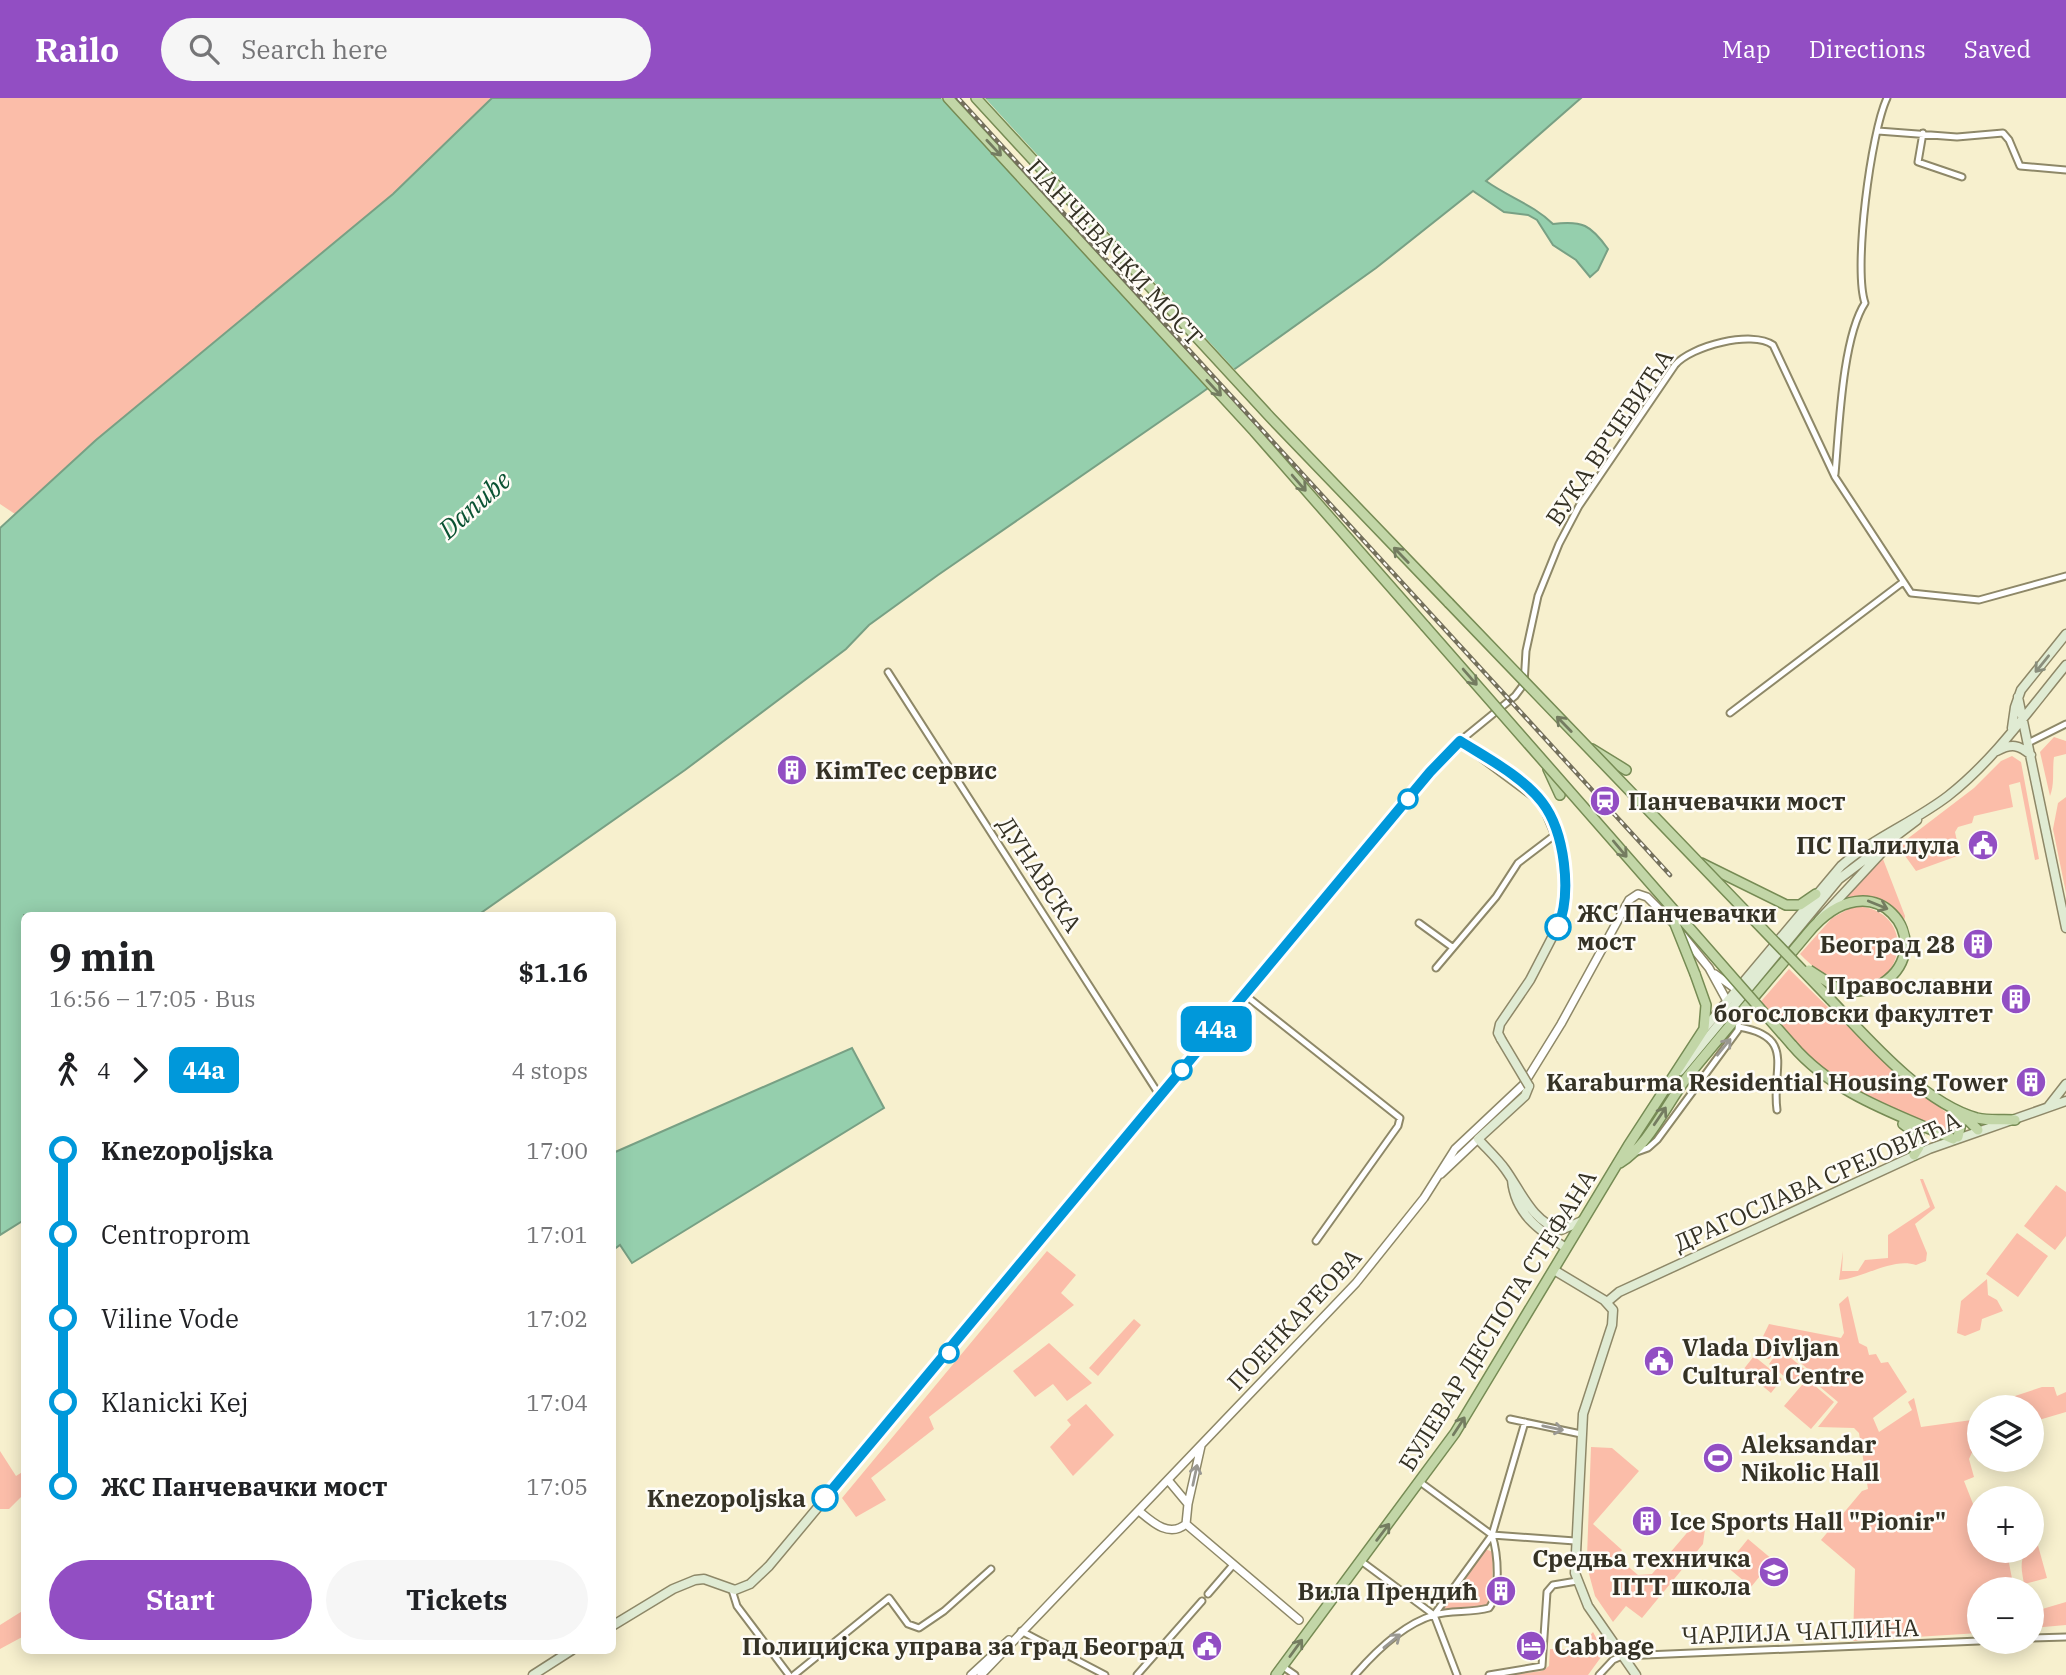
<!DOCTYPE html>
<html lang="en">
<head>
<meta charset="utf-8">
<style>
	body { margin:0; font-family:"IBM Plex Serif",serif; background:#f6f6f6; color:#202124; height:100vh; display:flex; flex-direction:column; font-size:26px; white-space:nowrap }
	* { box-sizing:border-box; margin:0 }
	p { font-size:23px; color:#757577 }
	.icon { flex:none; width:38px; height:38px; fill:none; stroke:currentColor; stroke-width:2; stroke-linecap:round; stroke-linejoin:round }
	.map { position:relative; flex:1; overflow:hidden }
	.drawer { position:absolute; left:21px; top:814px; width:595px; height:742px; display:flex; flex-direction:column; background:#fff; border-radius:10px; box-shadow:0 4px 18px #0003 }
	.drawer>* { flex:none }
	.badge { padding:0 14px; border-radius:10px; font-size:24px; line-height:46px }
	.buttons { position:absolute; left:1967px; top:1297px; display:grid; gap:14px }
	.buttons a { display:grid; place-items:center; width:77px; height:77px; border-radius:50%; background:#fff; box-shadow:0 4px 18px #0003; font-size:35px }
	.map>.badge { position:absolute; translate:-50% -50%; box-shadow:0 0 0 4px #fff }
	.legs { display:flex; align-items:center; gap:10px; height:77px; padding:0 28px; font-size:23px }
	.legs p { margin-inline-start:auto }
	.summary { display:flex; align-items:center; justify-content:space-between; height:119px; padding:0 28px }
	h1 { font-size:38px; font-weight:700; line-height:52px }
	.button { display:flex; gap:14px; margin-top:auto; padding:14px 28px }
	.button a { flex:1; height:80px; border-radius:42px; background:#924ec3; color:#fff; font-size:28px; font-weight:700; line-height:80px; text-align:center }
	.button a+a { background:#f6f6f6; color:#202124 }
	ul { padding:0 28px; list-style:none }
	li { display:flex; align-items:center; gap:24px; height:84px; font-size:26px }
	li i { display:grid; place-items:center; width:10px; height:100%; margin:0 9px; background:currentColor }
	li i::after { content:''; width:18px; height:18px; margin:-9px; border:5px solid; border-radius:50%; background:#fff }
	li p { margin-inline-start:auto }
	li:first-child i { background:linear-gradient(#0000 50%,currentColor 0) }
	li:last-child i { background:linear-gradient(currentColor 50%,#0000 0) }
	header { display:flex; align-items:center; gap:42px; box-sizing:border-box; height:98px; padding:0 35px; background:#924ec3; color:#fff }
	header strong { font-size:33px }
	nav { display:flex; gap:38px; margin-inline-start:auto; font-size:24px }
	.search { width:490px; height:63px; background:#f6f6f6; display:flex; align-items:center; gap:18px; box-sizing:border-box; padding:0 24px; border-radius:38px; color:#757577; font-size:26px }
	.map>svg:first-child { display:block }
	.green { fill:#fbbda9 }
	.water { fill:#95cfad; stroke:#78a084; stroke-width:2 }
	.pier { fill:#f7f0ce }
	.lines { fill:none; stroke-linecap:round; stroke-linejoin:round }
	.minor-casing { stroke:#8e8868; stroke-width:9 }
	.tertiary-casing { stroke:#8e8868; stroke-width:10 }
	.secondary-casing { stroke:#8e8868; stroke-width:11 }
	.primary-casing { stroke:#768b54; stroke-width:12 }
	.minor { stroke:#fff; stroke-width:5 }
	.tertiary { stroke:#fff; stroke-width:7 }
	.secondary { stroke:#e0ebd3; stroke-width:8 }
	.primary { stroke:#c2d6a7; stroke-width:9 }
	.rail-casing { stroke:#74705c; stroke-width:4.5 }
	.rail { stroke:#fefcf6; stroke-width:2; stroke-dasharray:5; stroke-linecap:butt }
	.secondary-bridge-casing { stroke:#8e8868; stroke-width:11; stroke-linecap:butt }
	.primary-bridge-casing { stroke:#768b54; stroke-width:12; stroke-linecap:butt }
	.secondary-bridge { stroke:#e0ebd3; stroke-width:8 }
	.primary-bridge { stroke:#c2d6a7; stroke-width:9 }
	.oneway { stroke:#747c60 }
	.oneway2 { stroke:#8a8e7c }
	.oneway3 { stroke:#9a9892 }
	.line-1-casing { stroke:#fff; stroke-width:16 }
	.line-1 { stroke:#0098da; stroke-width:10 }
	.stop-1-dot { fill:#fff; stroke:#0098da; stroke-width:3.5 }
	.labels { text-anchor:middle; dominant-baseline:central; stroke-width:5; stroke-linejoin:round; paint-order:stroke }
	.street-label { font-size:24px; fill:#353225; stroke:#fefcf6 }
	.poi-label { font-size:24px; font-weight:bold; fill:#353225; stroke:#fefcf6; text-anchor:end }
	.stop-label { font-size:24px; font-weight:bold; fill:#353225; stroke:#fefcf6; text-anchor:start }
	.water-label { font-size:26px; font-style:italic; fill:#0a5232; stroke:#fefcf6 }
</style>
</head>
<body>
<header>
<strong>Railo</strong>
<div class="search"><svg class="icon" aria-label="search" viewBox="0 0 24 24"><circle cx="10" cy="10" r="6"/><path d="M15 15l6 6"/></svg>Search here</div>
<nav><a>Map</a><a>Directions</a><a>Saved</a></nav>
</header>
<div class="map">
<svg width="2066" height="1577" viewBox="0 0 2066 1577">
	<rect width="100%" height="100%" fill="#f7f0ce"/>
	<!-- green -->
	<path class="green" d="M0,0h492l-99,96 -247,205 -131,115 -15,-10z
		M2054,639l12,4v13l-12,3c-2,14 1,26 -4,39l-10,-44z
		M2012,658l9,6 18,97 -4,1 -15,-78 -11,3 4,22 -39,9 -2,7 -14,4 -3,5 5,23 -44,16 -18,-25 76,-58 27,-27z
		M2066,699v96l-13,-64 5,-26z
		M1883,761l22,57 -1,7c-18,-20 -35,-30 -63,-23z
		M1854,808c85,3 35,141 -54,48l32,-36z
		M1789,871l101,99 62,49 3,12c-30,5 -99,-32 -125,-50 -26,-19 -50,-50 -73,-73z
		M1920,1081h3l12,29 -20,16 12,29 -1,8 -10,4c-23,-8 -52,13 -77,15l4,-29 -1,20h16l7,-11 23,-2v-23l42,-28z
		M2056,1087l10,7v44l-11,14 -31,-24z
		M2017,1135l31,23 -30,41 -32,-23z
		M1047,1153l29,24 -15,18 13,12 -145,112 5,12 -63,49 15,22 -30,17 -14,-19z
		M1987,1181l1,16 9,5 6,11 -21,8 -2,11 -15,6 -8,-3 4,-32z
		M1848,1198l11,47 8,4 2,8 7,-1 5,9 7,-1 19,30 -34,26 6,14 33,-22 -4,-8 6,-4 7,29 58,-8v18l-10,22 5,18 -10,4 15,38v31l36,1 2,4 -6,-2 -2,10 5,26h-35v44l-126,8 2,-72 -34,-29 41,-49 6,-2 -9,-56 -5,-5 -36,-1 20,-25 -31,-26 3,-5 -29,-25 -12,13 -15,-4 15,-31 72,14 3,-5 -5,-29z
		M1134,1221l7,6 -43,51 -9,-8z
		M1049,1245l43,40 -25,18 -14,-17 -18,13 -22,-26z
		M1780,1251l28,23 -12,14 -27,-22z
		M1754,1258l28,23 -11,14 -28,-23z
		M1807,1281l27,23 -23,27 -27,-23z
		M2042,1289h12l3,9 9,-4v20l-34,10v-15h-13l-4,-11z
		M1086,1306l28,31 -41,41 -23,-29 21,-22 -4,-5z
		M1591,1349l21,1 27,23 -46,53 29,26 -5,7 21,18 14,-1 45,-53 8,8 -2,15 -61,74 -16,-12 -13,16 -18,-26 -6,-22 -2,-17z
		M0,1353l16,25 8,-5v23l-15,15h-9z
		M1748,1441l25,21 -22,27 -25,-21z
		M2037,1444l10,36 -23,6c-2,-12 -5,-22 2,-33l6,-1v-6z
		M1485,1451l8,3 -1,42 -3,9 -10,5 -37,3z
		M2066,1504v23l-34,3v-16z
		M24,1512v26l-24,13v-24z
		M1593,1534l11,21 -16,22h-79l33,-4 7,-5 1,-17 27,1z"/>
	<!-- water -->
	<path class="water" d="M492,0h1089l-95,83c22,16 48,24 67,43 29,-4 38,1 55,25l-10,21 -8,7 -14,-17 -23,-15 -16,-25 -9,-5 -24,-3 -31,-21 -97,77 -179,128 -259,179 -69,50 -23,24 -161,121 -207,145h-454v305l-24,15v-707l96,-88 297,-246z
		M852,950l32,60 -252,155 -12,-18 -7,5v-97z"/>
	<!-- pier -->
	<path class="pier" d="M941,0h44l251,273 -26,20z"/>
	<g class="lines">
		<!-- minor casing -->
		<g class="minor-casing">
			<path id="minor" d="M1878,33l79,6 46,-4 6,7 11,26 46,4
				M1923,35l-5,29 44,15
				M1835,376c4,-43 7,-136 30,-171 -12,-35 6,-171 22,-205
				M888,574l272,424
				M1730,615l173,-131
				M1460,643l55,-45 9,-12 2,-33 12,-55 21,-52 20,-38 96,-141c16,-19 77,-35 98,-20l62,132 76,116 68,7 87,-24
				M2028,645l38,-19
				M1419,825l33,24
				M1436,870l60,-71 22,-34 38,-29
				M1245,897l155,123 -2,8 -82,115
				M1739,929c58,10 32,42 38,83
				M1637,1054l11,-4 9,-8 81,-110 1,-15
				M1510,1321l71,15
				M1420,1384l72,53 83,6
				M1361,1463l73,54 23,60
				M732,1492l5,16 52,69
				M1208,1496l25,-29
				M1434,1517l58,-80 33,-113
				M1021,1533l84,44
				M2032,1540l34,-1
				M1282,1568l13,9
				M794,1577l95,-77 19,26 11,4 25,-17 47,-42
				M1137,1577l65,-74
				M1355,1577c19,-22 49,-51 79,-60 17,-5 37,-2 55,-7 12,-16 9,-54 3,-73
				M1489,1577l53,-9 5,-74 6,-7 24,-4
				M1599,1577l14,-15 9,-4 357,-15"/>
		</g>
		<!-- tertiary casing -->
		<g class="tertiary-casing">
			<path id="tertiary" d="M1680,834l29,36 18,33
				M1715,876l22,16
				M1441,1076l37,-35
				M1188,1406l13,-58
				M1139,1413c13,11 30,27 47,13l2,-20 -20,-24
				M1186,1426l113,96
				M971,1577l38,-35
				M981,1577l375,-392 68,-85 31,-49 69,-65 37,-60 68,-124 9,-6 9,3 26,26"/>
		</g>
		<!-- secondary casing -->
		<g class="secondary-casing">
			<path id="secondary" d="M2018,599l48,231
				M2012,630l3,-21 6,-17 45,-56
				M1997,653c15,-8 22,-6 34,4
				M1819,822l65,-70
				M1704,931l137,-163c32,-28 73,-44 107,-70 46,-36 81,-86 118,-131
				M1680,973l159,-192 78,-59
				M1529,988l-4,10 -47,43c9,10 19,19 27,30 16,22 27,53 56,61l21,-9
				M2048,1009l18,-23
				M1512,1082c3,34 28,51 54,68
				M1554,1172l50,30 9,10 -1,15 -29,89 -8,159 13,33 48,69
				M1607,1204l12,-10 310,-143 137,-48
				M612,1528l61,-37 22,-9 9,-1 31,11 15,-6 19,-18 661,-794 30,-31 82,61 16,38 8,43 -2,24 -6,19 -28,54 -30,44 -2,9 3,6
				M533,1577l39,-25"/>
		</g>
		<!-- primary casing -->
		<g class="primary-casing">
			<path id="primary" d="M948,0l306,333 171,195
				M976,0l294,319 179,186
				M1592,651l34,21
				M1548,671l12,26
				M1701,765l85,42h14l16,-11
				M1830,901c38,40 93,104 147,119 13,3 25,1 38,2
				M1792,947c43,50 103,68 161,94
				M1954,1012l7,13 -3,14
				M1964,1018l14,14
				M1903,1026l16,12v11l-5,8
				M1620,1065c29,-18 47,-60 68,-87 39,-48 80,-95 120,-143 66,-80 133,11 75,50 -13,9 -32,10 -46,5
				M1276,1577l179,-242 173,-287 76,-117 2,-24 -11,-31"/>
		</g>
		<!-- minor -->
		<use href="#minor" class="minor"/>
		<!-- tertiary -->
		<use href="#tertiary" class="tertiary"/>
		<!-- secondary -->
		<use href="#secondary" class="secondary"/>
		<!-- primary -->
		<use href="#primary" class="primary"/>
		<!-- rail casing -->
		<g class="rail-casing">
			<path id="rail" d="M958,0l712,777"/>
		</g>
		<!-- rail -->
		<use href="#rail" class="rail"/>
		<!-- secondary-bridge casing -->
		<g class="secondary-bridge-casing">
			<path id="secondary-bridge" d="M1501,941l28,47"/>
		</g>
		<!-- primary-bridge casing -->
		<g class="primary-bridge-casing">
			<path id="primary-bridge" d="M1449,505l381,396
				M1425,528l367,419
				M1669,811l26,65
				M1809,872l28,18"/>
		</g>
		<!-- secondary-bridge -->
		<use href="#secondary-bridge" class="secondary-bridge"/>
		<!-- primary-bridge -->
		<use href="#primary-bridge" class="primary-bridge"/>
	</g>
	<!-- one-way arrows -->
	<defs><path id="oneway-shaft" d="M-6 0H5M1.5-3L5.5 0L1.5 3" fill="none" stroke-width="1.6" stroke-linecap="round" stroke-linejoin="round" transform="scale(1.75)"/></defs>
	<g class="oneway">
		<use href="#oneway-shaft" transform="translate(994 50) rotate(47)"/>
		<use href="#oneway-shaft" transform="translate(1214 290) rotate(47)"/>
		<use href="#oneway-shaft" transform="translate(1299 385) rotate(49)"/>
		<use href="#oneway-shaft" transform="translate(1401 457) rotate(-134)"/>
		<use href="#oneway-shaft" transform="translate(1470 579) rotate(49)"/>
		<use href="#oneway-shaft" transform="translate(1564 626) rotate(-134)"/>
		<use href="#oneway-shaft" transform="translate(1620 751) rotate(50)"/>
		<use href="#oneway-shaft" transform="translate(1878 807) rotate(22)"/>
		<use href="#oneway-shaft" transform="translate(1660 1018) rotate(-56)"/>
		<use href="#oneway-shaft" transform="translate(1459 1328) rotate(-57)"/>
		<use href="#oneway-shaft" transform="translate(1383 1434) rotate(-53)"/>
		<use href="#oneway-shaft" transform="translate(1296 1550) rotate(-54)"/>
	</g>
	<use class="oneway2" href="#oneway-shaft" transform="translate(2042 566) rotate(129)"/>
	<g class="oneway3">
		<use href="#oneway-shaft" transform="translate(1724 949) rotate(-51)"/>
		<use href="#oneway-shaft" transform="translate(1553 1330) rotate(12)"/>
		<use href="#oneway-shaft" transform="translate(1195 1377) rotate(-78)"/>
		<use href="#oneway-shaft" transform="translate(1392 1543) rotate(-39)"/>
	</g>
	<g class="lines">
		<!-- line-1 casing -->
		<g class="line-1-casing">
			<path id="line-1" d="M825,1400l605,-726 30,-31c27,17 63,36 82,61 23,30 30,91 16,125"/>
		</g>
		<!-- line-1 -->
		<use href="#line-1" class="line-1"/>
	</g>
	<!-- icons -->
	<defs>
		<g id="building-disc" transform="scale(1.575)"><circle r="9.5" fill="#924ec3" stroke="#fefcf6"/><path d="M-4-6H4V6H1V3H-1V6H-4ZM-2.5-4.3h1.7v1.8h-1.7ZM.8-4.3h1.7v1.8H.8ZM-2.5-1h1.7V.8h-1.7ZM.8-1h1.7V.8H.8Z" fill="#fff"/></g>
		<g id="station-disc" transform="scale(1.575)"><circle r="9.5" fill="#924ec3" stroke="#fefcf6"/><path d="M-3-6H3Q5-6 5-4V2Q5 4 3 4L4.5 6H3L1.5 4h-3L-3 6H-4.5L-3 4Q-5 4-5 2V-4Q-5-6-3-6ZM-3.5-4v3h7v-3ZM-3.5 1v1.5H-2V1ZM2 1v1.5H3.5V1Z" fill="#fff"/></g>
		<g id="civic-disc" transform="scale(1.575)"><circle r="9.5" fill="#924ec3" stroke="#fefcf6"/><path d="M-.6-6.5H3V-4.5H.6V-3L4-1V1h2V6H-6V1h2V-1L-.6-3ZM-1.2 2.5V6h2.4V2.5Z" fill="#fff"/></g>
		<g id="stadium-disc" transform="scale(1.575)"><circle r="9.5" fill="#924ec3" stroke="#fefcf6"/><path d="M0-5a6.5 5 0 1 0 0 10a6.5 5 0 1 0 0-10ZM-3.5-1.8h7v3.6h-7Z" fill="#fff"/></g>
		<g id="school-disc" transform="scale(1.575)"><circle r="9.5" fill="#924ec3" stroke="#fefcf6"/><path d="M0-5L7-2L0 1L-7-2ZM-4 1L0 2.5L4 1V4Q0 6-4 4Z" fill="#fff"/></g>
		<g id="hotel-disc" transform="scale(1.575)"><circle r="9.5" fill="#924ec3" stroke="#fefcf6"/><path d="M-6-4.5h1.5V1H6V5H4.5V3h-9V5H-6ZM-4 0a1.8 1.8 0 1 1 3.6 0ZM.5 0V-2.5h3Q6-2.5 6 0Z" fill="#fff"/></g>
	</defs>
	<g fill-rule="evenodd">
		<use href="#building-disc" x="792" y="672"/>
		<use href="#station-disc" x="1605" y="703"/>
		<use href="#civic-disc" x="1983" y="747"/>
		<use href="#building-disc" x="1978" y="846"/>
		<use href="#building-disc" x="2016" y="901"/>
		<use href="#building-disc" x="2031" y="984"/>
		<use href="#civic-disc" x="1659" y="1263"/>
		<use href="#stadium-disc" x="1718" y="1360"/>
		<use href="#building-disc" x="1647" y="1423"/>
		<use href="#school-disc" x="1774" y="1474"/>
		<use href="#building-disc" x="1501" y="1493"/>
		<use href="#civic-disc" x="1207" y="1548"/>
		<use href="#hotel-disc" x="1531" y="1548"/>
	</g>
	<!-- markers -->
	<g class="stop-1-dot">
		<circle cx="1408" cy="701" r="9"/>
		<circle cx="1558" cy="829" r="12"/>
		<circle cx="1182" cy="972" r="9"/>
		<circle cx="949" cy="1255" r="9"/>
		<circle cx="825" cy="1400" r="12"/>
	</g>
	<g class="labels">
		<!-- street labels -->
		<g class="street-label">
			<text transform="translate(1115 154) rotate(47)">ПАНЧЕВАЧКИ МОСТ</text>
			<text transform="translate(1609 339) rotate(-56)">ВУКА ВРЧЕВИЋА</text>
			<text transform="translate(1040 776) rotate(57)">ДУНАВСКА</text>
			<text transform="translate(1817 1083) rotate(-24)">ДРАГОСЛАВА СРЕЈОВИЋА</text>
			<text transform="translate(1294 1221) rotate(-47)">ПОЕНКАРЕОВА</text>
			<text transform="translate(1497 1222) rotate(-58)">БУЛЕВАР ДЕСПОТА СТЕФАНА</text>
			<text transform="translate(1800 1533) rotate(-2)">ЧАРЛИЈА ЧАПЛИНА</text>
		</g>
		<!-- poi labels -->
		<g class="poi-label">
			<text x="815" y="672" text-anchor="start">KimTec сервис</text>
			<text x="1628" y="703" text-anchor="start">Панчевачки мост</text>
			<text x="1960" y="747">ПС Палилула</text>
			<text x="1955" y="846">Београд 28</text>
			<text x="1993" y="887">Православни<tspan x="1993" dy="28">богословски факултет</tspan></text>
			<text x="2008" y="984">Karaburma Residential Housing Tower</text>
			<text x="1682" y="1249" text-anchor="start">Vlada Divljan<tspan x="1682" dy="28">Cultural Centre</tspan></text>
			<text x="1741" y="1346" text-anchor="start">Aleksandar<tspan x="1741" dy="28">Nikolic Hall</tspan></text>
			<text x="1670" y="1423" text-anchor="start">Ice Sports Hall "Pionir"</text>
			<text x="1751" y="1460">Средња техничка<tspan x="1751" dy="28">ПТТ школа</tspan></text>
			<text x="1478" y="1493">Вила Прендић</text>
			<text x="1184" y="1548">Полицијска управа за град Београд</text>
			<text x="1554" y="1548" text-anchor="start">Cabbage</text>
		</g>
		<!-- stop labels -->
		<g class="stop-label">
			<text x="1577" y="815">ЖС Панчевачки<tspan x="1577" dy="28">мост</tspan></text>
			<text x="806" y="1400" text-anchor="end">Knezopoljska</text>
		</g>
		<!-- water labels -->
		<g class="water-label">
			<text transform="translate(474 406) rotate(-42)">Danube</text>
		</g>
	</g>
</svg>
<div class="buttons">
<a><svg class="icon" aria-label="layers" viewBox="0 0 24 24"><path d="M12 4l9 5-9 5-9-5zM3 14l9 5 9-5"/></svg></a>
<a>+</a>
<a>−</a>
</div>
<b class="badge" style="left:1216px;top:931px;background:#0098da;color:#fff">44a</b>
<section class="drawer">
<div class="summary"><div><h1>9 min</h1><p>16:56 – 17:05 · Bus</p></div><b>$1.16</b></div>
<div class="legs"><svg class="icon" aria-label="walk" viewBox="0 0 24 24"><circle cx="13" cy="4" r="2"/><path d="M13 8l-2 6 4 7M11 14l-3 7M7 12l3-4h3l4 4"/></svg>4<svg class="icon" aria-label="forward" viewBox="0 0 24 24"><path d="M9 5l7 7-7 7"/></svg><b class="badge" style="background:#0098da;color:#fff">44a</b><p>4 stops</p></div>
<ul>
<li><i style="color:#0098da"></i><b>Knezopoljska</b><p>17:00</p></li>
<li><i style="color:#0098da"></i><span>Centroprom</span><p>17:01</p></li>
<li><i style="color:#0098da"></i><span>Viline Vode</span><p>17:02</p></li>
<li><i style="color:#0098da"></i><span>Klanicki Kej</span><p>17:04</p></li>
<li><i style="color:#0098da"></i><b>ЖС Панчевачки мост</b><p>17:05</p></li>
</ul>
<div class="button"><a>Start</a><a>Tickets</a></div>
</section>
</div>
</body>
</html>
